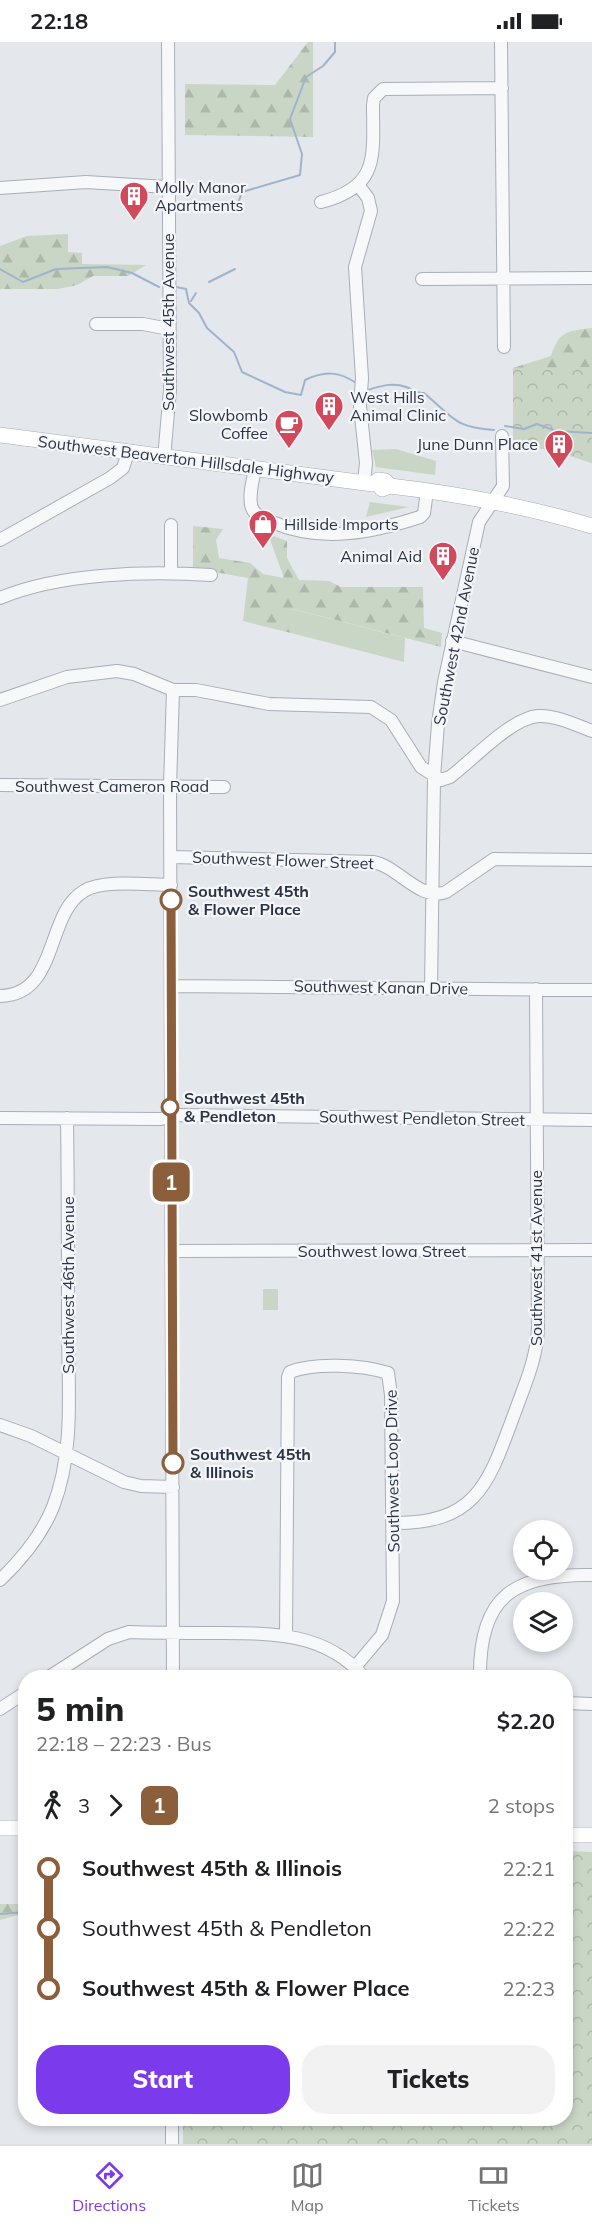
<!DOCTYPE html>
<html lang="en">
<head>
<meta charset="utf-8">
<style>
	body { margin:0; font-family:Mulish,sans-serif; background:#f2f2f2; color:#202124; height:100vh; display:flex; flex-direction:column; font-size:22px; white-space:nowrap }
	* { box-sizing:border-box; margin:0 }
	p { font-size:20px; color:#757577 }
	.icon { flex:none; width:33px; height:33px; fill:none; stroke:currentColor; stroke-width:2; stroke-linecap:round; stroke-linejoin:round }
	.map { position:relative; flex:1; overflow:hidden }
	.side { position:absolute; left:18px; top:1628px; width:555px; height:456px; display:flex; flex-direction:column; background:#fff; border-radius:24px; box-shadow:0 3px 9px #0003 }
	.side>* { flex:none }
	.badge { padding:0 12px; border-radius:9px; font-size:21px; line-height:39px }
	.controls { position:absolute; left:513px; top:1478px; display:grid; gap:12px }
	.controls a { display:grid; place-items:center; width:60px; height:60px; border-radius:50%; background:#fff; box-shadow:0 3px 9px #0003; font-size:30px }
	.map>.badge { position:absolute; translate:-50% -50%; box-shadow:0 0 0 3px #fff }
	.legs { display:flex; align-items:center; gap:9px; height:66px; padding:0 18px; font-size:20px }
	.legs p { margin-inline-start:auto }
	.overview { display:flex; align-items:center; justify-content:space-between; height:102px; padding:0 18px }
	h1 { font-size:33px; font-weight:800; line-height:45px }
	.action { display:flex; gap:12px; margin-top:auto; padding:12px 18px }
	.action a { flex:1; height:69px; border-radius:24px; background:#7c3aed; color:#fff; font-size:24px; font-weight:800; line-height:69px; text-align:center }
	.action a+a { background:#f2f2f2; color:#202124 }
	ul { padding:0 18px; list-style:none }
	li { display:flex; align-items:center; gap:21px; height:60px; font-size:22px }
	li i { display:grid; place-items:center; width:9px; height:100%; margin:0 8px; background:currentColor }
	li i::after { content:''; width:15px; height:15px; margin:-8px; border:4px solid; border-radius:50%; background:#fff }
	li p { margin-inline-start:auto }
	li:first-child i { background:linear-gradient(#0000 50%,currentColor 0) }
	li:last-child i { background:linear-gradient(currentColor 50%,#0000 0) }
	.status { display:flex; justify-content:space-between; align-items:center; height:42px; padding:0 30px; background:#fff; direction:ltr }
	.status svg { height:16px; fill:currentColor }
	.dock { display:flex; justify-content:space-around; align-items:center; height:84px; border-top:2px solid #e0e0e0; background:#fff; font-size:16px; color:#757577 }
	.dock a { display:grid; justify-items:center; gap:3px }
	.dock .selected { color:#7c3aed }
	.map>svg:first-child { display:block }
	.grass { fill:#c9d6c5 }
	.forest { fill:url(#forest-firs) }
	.park { fill:url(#park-crowns) }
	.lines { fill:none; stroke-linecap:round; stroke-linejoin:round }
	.stream { stroke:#9fb4cc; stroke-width:2 }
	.minor-casing { stroke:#a9aeb7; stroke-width:14 }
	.major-casing { stroke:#a3abb8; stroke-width:16 }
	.minor { stroke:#f7f8fa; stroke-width:12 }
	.major { stroke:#fff; stroke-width:15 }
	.line-1-casing { stroke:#fff; stroke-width:14 }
	.line-1 { stroke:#8b5e3c; stroke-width:9 }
	.stop-1-dot { fill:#fff; stroke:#8b5e3c; stroke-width:3 }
	.labels { text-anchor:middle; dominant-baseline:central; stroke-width:4.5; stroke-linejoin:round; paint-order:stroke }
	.poi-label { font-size:16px; fill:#2b3445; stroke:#f4f6f9; text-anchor:start }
	.street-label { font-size:16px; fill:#2b3445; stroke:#f4f6f9 }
	.stop-label { font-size:16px; font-weight:bold; fill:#2b3445; stroke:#f4f6f9; text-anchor:start }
</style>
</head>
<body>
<div class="status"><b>22:18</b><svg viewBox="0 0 49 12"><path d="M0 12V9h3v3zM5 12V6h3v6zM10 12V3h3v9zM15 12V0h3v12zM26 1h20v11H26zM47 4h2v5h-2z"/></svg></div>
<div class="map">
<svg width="592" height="2102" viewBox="0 0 592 2102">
	<defs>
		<pattern id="forest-firs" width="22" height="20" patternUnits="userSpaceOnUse" patternTransform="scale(1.5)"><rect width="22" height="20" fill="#c9d6c5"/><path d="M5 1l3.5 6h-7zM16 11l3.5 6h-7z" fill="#adb8ab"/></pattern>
		<pattern id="park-crowns" width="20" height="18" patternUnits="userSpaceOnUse" patternTransform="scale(1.5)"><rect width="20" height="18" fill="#c9d6c5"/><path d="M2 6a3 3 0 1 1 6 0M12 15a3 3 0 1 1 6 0" fill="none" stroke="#adb8ab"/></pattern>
	</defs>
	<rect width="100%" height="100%" fill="#e4e7ec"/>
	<!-- grass -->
	<path class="grass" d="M396,407l40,12 -1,14 -59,-8 -4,-17z
		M370,460l39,5 -43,10z
		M292,567l113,29 -1,24 -113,-29z
		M263,1247h15v21h-15z"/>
	<!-- forest -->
	<path class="forest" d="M308,0h5v95l-128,-2v-51l90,1z
		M68,192v18l14,1v11l64,1 -18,11h-35l-16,9 -19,4h-58v-43l27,-10z
		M592,286v135l-37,-12 -42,-7v-76l38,-12c8,-25 16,-25 41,-28z
		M193,484l30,3 -7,11 3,18 31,5 13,11 21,4 -16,-44 19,7v17l12,22 30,1 12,6h82l1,41 18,5 -1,14 -148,-38 -2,24 -48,-12 5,-43 -55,-10z
		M0,1862h25v9l-25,7z"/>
	<!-- park -->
	<path class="park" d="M591,295l1,126 -37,-12 -42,-7v-76l78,-1z
		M566,1809l26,1v292h-409v-26h383z"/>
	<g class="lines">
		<!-- stream -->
		<path class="stream" d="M235,170l7,-20 58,-17 2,-21 -12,-35 16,-42 17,-11 12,-14v-10
			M0,227l23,13 33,-13 51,-2 25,6 27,14
			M209,240l26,-13
			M176,245l10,2 3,14 10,10 8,15 27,24 8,20 43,20 16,3 4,-15c19,-9 34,-9 51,3
			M191,259l5,-8
			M368,348c12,-4 25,-8 38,-3 8,3 10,7 18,6 30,25 29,34 70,37
			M505,384l19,3 13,-5 19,7 36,2
			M0,1872l26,-2"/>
		<!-- minor casing -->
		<g class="minor-casing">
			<path id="minor" d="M501,0l3,305
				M359,144l9,12 3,13 -16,56 7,111 -2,28 6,57 -2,19
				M0,146l86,-6 81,5
				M321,160c59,-15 52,-46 52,-97l1,-7 9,-9 119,-1
				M422,237l170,-1
				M96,282h47l26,5
				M164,416l6,-68 -2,-348
				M255,427c-2,11 -8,31 -2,41 3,6 13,9 19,12 49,21 99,11 148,-5l4,-4 3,-22
				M0,498l110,-62 13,-10 5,-15
				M171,531v-48
				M0,556c60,-25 146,-27 211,-23
				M452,599l140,36
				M173,648l-3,97 3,890
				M0,658l67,-23 50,-6 17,3 39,16h23l73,14 102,3 20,13 30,47 20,13 9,-3c23,-17 61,-59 88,-61 18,-1 38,9 54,15
				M0,743l224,2
				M171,815l202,5c25,4 47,40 73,30l48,-33 98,1
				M171,944l421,4
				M431,946l3,-211 4,-53 6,-42 35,-160 24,-36 -1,-50
				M0,954c59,-1 45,-82 84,-105 19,-12 64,-6 87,-6
				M0,1076l161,1 17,-4 414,5
				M172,1209l420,-1
				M0,1383l31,11 93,46 17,4 32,1
				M393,1481c86,1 96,-42 122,-111 10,-28 22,-54 23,-84l-2,-339
				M0,1538c21,-20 42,-46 53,-73 22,-56 15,-121 15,-180 0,-70 0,-139 -1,-209
				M286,1592l2,-257 2,-5c25,-10 73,-7 98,1l3,22 2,206 -11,34 -27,32
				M49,1635l59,-38 21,-7c29,1 58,1 87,1 55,0 109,-1 148,44
				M480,1635c-1,-82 35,-103 112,-102
				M566,1661l26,1
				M0,1667l26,-17
				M172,2102v-26"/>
		</g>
		<!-- major casing -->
		<g class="major-casing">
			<path id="major" d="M0,393l373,49 5,-4 7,1 5,5
				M382,447l8,-3c69,8 135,20 202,40
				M0,1786h26
				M566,1793h26"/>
		</g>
		<!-- minor -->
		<use href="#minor" class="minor"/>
		<!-- major -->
		<use href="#major" class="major"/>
	</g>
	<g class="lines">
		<!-- line-1 casing -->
		<g class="line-1-casing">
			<path id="line-1" d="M171,858l2,563"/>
		</g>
		<!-- line-1 -->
		<use href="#line-1" class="line-1"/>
	</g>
	<!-- icons -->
	<defs>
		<g id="building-pin" transform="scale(1.5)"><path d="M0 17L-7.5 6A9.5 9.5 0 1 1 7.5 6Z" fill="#d1495b" stroke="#f4f6f9"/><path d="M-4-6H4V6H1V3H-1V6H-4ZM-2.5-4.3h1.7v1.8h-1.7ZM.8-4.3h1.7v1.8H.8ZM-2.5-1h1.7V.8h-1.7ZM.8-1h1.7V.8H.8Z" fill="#fff"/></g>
		<g id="cafe-pin" transform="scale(1.5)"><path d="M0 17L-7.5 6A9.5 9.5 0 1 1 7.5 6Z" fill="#d1495b" stroke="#f4f6f9"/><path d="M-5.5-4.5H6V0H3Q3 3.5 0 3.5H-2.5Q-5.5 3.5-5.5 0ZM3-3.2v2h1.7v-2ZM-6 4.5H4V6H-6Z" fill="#fff"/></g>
		<g id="shop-pin" transform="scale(1.5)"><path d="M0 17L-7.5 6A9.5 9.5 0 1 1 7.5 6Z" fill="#d1495b" stroke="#f4f6f9"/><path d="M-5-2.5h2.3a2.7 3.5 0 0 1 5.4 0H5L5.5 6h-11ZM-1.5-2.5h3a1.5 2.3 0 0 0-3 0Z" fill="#fff"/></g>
	</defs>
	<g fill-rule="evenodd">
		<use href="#building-pin" x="134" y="154"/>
		<use href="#building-pin" x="329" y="364"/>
		<use href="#cafe-pin" x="289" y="382"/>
		<use href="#building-pin" x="559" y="402"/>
		<use href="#shop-pin" x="263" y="482"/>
		<use href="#building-pin" x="443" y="514"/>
	</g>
	<!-- markers -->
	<g class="stop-1-dot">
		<circle cx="171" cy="858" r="10"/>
		<circle cx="170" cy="1065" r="8"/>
		<circle cx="173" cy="1421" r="10"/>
	</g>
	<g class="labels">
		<!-- poi labels -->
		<g class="poi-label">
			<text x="155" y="145">Molly Manor<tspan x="155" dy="18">Apartments</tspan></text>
			<text x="350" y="355">West Hills<tspan x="350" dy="18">Animal Clinic</tspan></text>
			<text x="268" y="373" text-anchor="end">Slowbomb<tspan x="268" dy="18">Coffee</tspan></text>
			<text x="538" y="402" text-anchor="end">June Dunn Place</text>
			<text x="284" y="482">Hillside Imports</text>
			<text x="422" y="514" text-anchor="end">Animal Aid</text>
		</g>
		<!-- street labels -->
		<g class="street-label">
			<text transform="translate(168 280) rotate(-90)">Southwest 45th Avenue</text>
			<text transform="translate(186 417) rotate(7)">Southwest Beaverton Hillsdale Highway</text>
			<text transform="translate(456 594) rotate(-79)">Southwest 42nd Avenue</text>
			<text x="112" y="744">Southwest Cameron Road</text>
			<text transform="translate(283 818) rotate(2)">Southwest Flower Street</text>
			<text transform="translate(381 945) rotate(1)">Southwest Kanan Drive</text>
			<text transform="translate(422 1076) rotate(1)">Southwest Pendleton Street</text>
			<text x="382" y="1209">Southwest Iowa Street</text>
			<text transform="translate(536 1216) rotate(-90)">Southwest 41st Avenue</text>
			<text transform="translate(68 1243) rotate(-90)">Southwest 46th Avenue</text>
			<text transform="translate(392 1429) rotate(-91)">Southwest Loop Drive</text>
		</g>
		<!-- stop labels -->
		<g class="stop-label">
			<text x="188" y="849">Southwest 45th<tspan x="188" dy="18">&amp; Flower Place</tspan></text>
			<text x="184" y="1056">Southwest 45th<tspan x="184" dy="18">&amp; Pendleton</tspan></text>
			<text x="190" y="1412">Southwest 45th<tspan x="190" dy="18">&amp; Illinois</tspan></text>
		</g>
	</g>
</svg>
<div class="controls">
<a><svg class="icon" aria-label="locate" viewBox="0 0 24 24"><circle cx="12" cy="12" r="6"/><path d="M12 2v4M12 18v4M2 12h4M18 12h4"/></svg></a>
<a><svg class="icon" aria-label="layers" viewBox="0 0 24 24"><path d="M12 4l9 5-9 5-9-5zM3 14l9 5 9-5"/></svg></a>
</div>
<b class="badge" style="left:171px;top:1140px;background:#8b5e3c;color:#fff">1</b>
<section class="side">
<div class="overview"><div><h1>5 min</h1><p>22:18 – 22:23 · Bus</p></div><b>$2.20</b></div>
<div class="legs"><svg class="icon" aria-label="walk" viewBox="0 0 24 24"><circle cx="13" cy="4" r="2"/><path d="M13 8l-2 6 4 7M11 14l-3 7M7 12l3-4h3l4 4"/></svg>3<svg class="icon" aria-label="forward" viewBox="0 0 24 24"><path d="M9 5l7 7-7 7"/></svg><b class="badge" style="background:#8b5e3c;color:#fff">1</b><p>2 stops</p></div>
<ul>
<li><i style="color:#8b5e3c"></i><b>Southwest 45th &amp; Illinois</b><p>22:21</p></li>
<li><i style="color:#8b5e3c"></i><span>Southwest 45th &amp; Pendleton</span><p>22:22</p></li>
<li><i style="color:#8b5e3c"></i><b>Southwest 45th &amp; Flower Place</b><p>22:23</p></li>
</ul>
<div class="action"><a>Start</a><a>Tickets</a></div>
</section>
</div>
<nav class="dock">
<a class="selected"><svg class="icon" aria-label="directions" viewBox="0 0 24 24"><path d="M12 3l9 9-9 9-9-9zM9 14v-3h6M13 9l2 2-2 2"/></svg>Directions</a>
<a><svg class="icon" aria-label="map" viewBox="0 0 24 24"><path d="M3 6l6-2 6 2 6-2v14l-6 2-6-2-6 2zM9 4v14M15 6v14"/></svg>Map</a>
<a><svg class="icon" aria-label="tickets" viewBox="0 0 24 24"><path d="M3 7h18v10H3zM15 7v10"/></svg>Tickets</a>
</nav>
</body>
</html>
